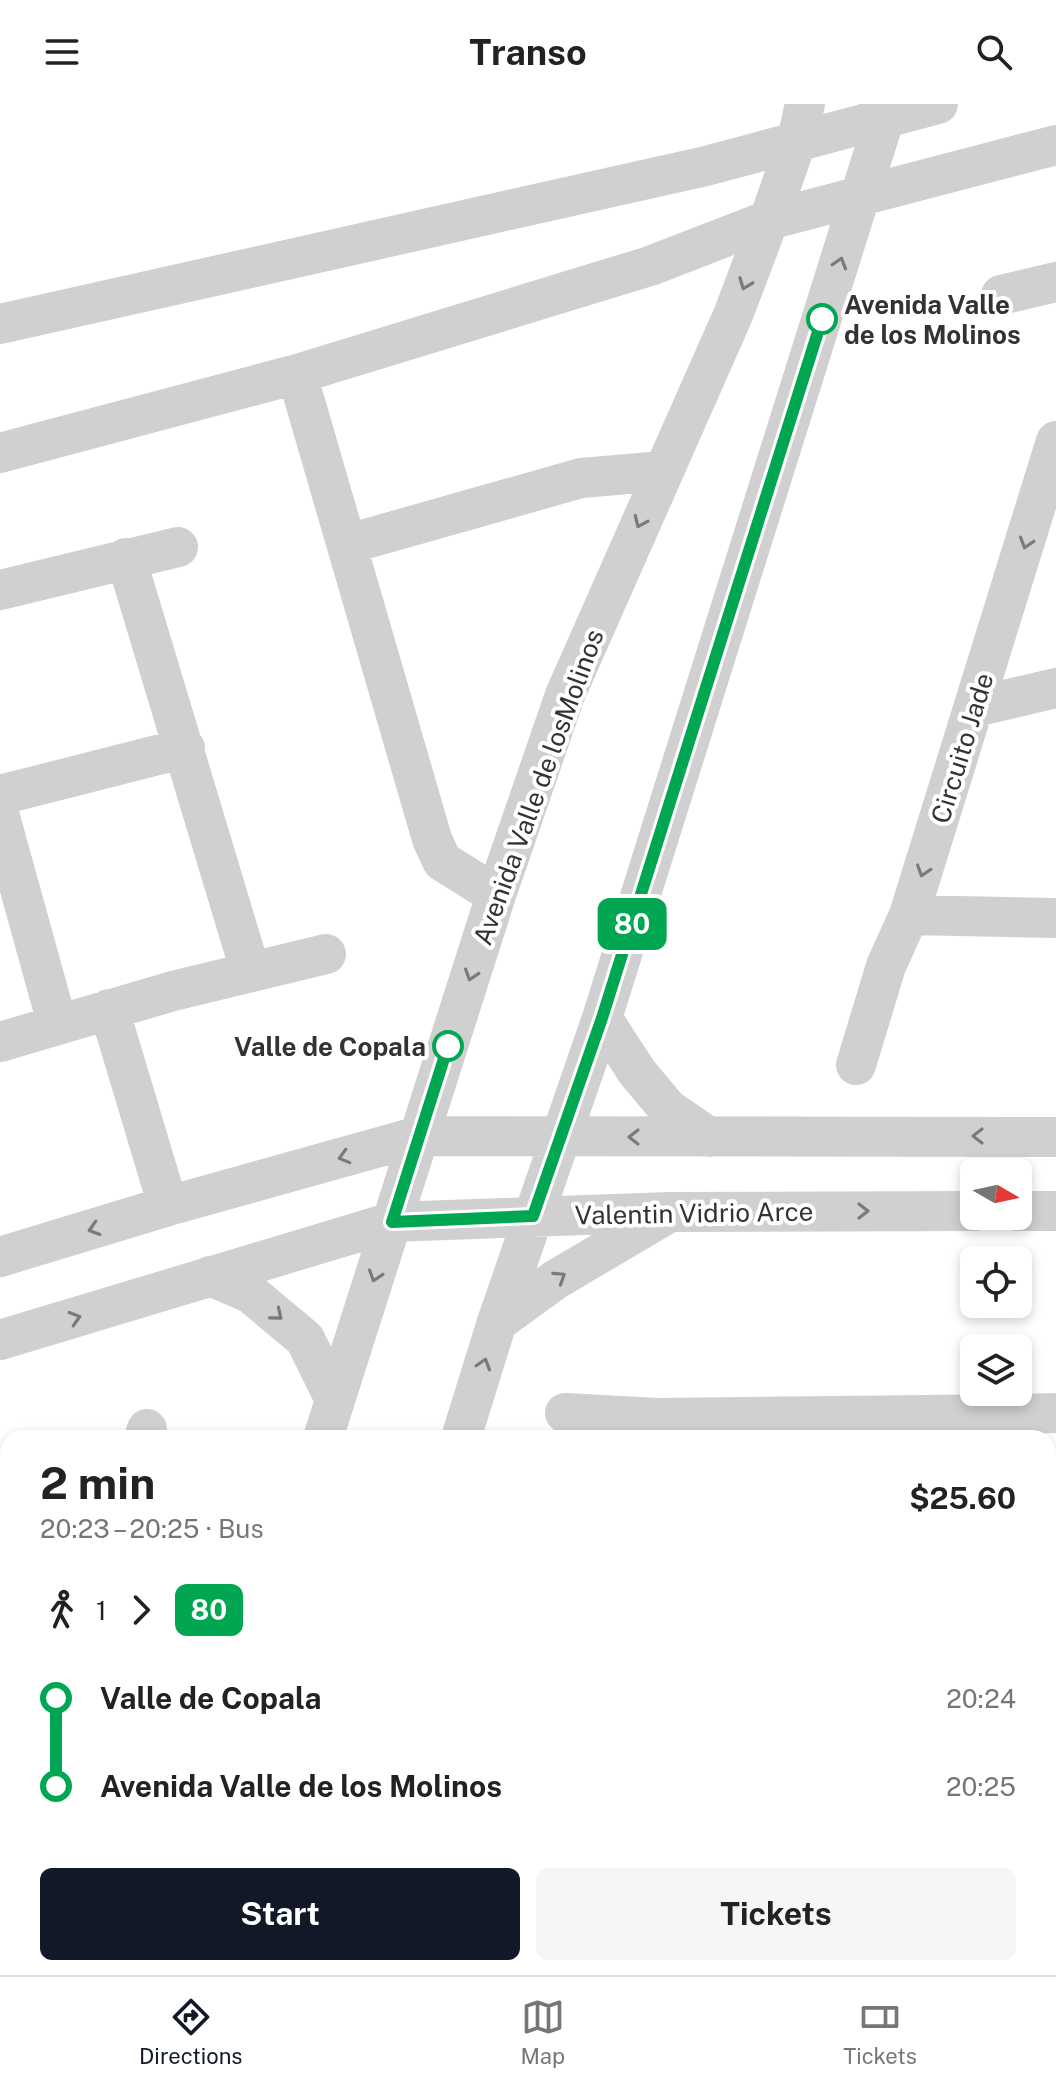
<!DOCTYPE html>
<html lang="en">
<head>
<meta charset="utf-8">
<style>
	body { margin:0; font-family:"Public Sans",sans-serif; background:#f6f6f6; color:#222; height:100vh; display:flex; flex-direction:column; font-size:30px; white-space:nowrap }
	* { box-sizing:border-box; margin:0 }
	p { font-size:26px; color:#767676 }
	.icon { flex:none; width:44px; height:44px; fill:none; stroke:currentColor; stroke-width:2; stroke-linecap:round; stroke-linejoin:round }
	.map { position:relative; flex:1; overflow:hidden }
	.side { position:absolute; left:0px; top:1326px; width:1056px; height:546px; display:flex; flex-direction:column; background:#fff; border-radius:24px 24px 0 0; box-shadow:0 4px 12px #0003 }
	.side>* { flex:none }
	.badge { padding:0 16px; border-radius:12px; font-size:28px; line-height:52px }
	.needle { width:52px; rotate:99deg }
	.buttons { position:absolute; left:960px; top:1054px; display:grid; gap:16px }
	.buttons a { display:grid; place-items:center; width:72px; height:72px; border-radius:12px; background:#fff; box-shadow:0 4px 12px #0003; font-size:40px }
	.map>.badge { position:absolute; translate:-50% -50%; box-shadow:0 0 0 4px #fff }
	.legs { display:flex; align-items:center; gap:12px; height:88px; padding:0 40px; font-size:26px }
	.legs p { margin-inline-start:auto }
	.summary { display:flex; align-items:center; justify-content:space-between; height:136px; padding:0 40px }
	h1 { font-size:44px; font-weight:700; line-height:60px }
	.action { display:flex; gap:16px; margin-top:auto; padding:16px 40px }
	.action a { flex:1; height:92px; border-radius:12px; background:#111827; color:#fff; font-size:32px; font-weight:700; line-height:92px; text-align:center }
	.action a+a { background:#f6f6f6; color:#222 }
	ul { padding:0 40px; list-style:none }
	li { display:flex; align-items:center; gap:28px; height:88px; font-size:30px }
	li i { display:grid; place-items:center; width:12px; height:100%; margin:0 10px; background:currentColor }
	li i::after { content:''; width:20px; height:20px; margin:-10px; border:6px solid; border-radius:50%; background:#fff }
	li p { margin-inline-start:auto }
	li:first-child i { background:linear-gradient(#0000 50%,currentColor 0) }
	li:last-child i { background:linear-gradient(currentColor 50%,#0000 0) }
	header { display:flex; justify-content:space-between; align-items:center; height:104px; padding:0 40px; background:#fff; font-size:36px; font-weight:700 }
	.tab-bar { display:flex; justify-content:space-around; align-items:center; height:112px; border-top:2px solid #e0e0e0; background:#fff; font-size:22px; color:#767676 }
	.tab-bar a { display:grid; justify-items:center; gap:4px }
	.tab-bar .selected { color:#111827 }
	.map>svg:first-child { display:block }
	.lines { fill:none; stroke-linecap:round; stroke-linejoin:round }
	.minor { stroke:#d0d0d0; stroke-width:40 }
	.oneway { stroke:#7a7a7a }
	.line-1-casing { stroke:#fff; stroke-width:18 }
	.line-1 { stroke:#00a651; stroke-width:12 }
	.stop-1-dot { fill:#fff; stroke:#00a651; stroke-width:4 }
	.labels { text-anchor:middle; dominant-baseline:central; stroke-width:8; stroke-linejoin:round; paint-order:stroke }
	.stop-label { font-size:26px; font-weight:bold; fill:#333; stroke:#fff; text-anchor:start }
	.street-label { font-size:26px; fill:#333; stroke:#fff }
</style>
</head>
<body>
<header><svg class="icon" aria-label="menu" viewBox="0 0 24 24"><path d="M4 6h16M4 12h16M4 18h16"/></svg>Transo<svg class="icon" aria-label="search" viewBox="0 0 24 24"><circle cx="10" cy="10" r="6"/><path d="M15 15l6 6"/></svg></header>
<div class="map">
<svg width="1056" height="1871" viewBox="0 0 1056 1871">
	<rect width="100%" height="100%" fill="#fff"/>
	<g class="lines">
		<!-- minor -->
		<path class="minor" d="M1001,191l55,-13
			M0,220l706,-158 232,-62
			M297,270l135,465 10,22 54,34
			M1056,337l-147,474 147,3
			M0,349l297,-79 353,-108 119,-46 287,-75
			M348,440l233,-66 82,-7
			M126,454l124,412
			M0,486l178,-43
			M975,603l81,-19
			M0,691l185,-47
			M0,713l57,206
			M109,905l59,197
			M602,914l35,54 31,37 41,28
			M0,938l173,-51 153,-37
			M856,961l30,-99 23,-51
			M1018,1107h38
			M0,1153l168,-51 251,-70 637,1
			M210,1172l40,17 55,46 30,61
			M497,1218l58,-42 110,-65
			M0,1236l392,-118 278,-10 304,-1
			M565,1309l93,5
			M1019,1310l37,-1
			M144,1334l3,-9
			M323,1334l173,-543 69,-200 168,-380 36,-95 28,-80 8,-36
			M461,1334l36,-116 105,-304 287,-914
			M652,1334l6,-20 361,-4 -1,24
			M0,1462l8,-2
			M1048,1570h8
			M0,1773l8,-25
			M154,1871l2,-7
			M294,1871l2,-7
			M480,1871l2,-7
			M688,1871l2,-7
			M1013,1871v-7"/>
	</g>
	<!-- one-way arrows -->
	<defs><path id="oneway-chevron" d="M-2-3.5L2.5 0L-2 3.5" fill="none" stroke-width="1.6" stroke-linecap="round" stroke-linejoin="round" transform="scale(2)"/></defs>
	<g class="oneway">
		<use href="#oneway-chevron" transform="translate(840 159) rotate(-73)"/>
		<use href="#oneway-chevron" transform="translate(745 180) rotate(111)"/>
		<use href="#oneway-chevron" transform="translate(640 418) rotate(114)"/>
		<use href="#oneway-chevron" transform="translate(1026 439) rotate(107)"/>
		<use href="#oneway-chevron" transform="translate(923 767) rotate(108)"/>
		<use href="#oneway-chevron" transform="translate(471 871) rotate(108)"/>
		<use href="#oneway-chevron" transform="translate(978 1032) rotate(-180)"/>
		<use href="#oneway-chevron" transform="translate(634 1033) rotate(-180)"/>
		<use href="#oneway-chevron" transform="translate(344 1053) rotate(164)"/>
		<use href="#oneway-chevron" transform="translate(863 1107)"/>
		<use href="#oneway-chevron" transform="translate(94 1125) rotate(163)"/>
		<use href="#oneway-chevron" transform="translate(375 1172) rotate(108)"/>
		<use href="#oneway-chevron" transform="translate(560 1173) rotate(-33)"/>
		<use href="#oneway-chevron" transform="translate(277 1211) rotate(40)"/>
		<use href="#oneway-chevron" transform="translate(75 1214) rotate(-17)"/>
		<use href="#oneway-chevron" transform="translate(484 1260) rotate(-73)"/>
	</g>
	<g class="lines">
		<!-- line-1 casing -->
		<g class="line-1-casing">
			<path id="line-1" d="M448,942l-56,176 141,-6 69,-198 220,-699"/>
		</g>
		<!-- line-1 -->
		<use href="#line-1" class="line-1"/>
	</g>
	<!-- markers -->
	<g class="stop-1-dot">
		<circle cx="822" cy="215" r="14"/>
		<circle cx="448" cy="942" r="14"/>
	</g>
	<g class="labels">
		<!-- stop labels -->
		<g class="stop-label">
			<text x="844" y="200">Avenida Valle<tspan x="844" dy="30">de los Molinos</tspan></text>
			<text x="426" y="942" text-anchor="end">Valle de Copala</text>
		</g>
		<!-- street labels -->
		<g class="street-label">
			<text transform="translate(962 644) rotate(-73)">Circuito Jade</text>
			<text transform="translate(538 683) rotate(-70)">Avenida Valle de losMolinos</text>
			<text transform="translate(694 1109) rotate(-1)">Valentin Vidrio Arce</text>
		</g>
	</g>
</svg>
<div class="buttons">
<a><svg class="needle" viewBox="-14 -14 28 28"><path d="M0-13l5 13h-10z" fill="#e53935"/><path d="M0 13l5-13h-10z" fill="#767676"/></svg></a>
<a><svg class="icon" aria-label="locate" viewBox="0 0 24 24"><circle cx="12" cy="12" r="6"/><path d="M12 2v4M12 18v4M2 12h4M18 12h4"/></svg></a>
<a><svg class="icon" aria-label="layers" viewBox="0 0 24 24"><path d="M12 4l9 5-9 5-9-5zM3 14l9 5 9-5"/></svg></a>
</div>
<b class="badge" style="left:632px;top:820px;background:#00a651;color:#fff">80</b>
<section class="side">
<div class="summary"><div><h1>2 min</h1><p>20:23 – 20:25 · Bus</p></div><b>$25.60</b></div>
<div class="legs"><svg class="icon" aria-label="walk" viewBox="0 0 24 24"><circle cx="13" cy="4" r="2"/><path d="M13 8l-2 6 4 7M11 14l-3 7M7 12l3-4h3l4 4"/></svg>1<svg class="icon" aria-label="forward" viewBox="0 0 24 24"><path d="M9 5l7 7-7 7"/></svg><b class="badge" style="background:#00a651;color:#fff">80</b></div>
<ul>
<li><i style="color:#00a651"></i><b>Valle de Copala</b><p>20:24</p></li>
<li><i style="color:#00a651"></i><b>Avenida Valle de los Molinos</b><p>20:25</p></li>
</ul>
<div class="action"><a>Start</a><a>Tickets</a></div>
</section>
</div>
<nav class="tab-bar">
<a class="selected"><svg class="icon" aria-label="directions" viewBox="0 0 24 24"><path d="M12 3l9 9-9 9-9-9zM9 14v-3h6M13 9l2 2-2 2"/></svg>Directions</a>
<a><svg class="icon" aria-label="map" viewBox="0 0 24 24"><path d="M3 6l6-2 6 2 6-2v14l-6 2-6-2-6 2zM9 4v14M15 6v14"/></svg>Map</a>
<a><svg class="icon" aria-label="tickets" viewBox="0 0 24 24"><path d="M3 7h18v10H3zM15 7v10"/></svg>Tickets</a>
</nav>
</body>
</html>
